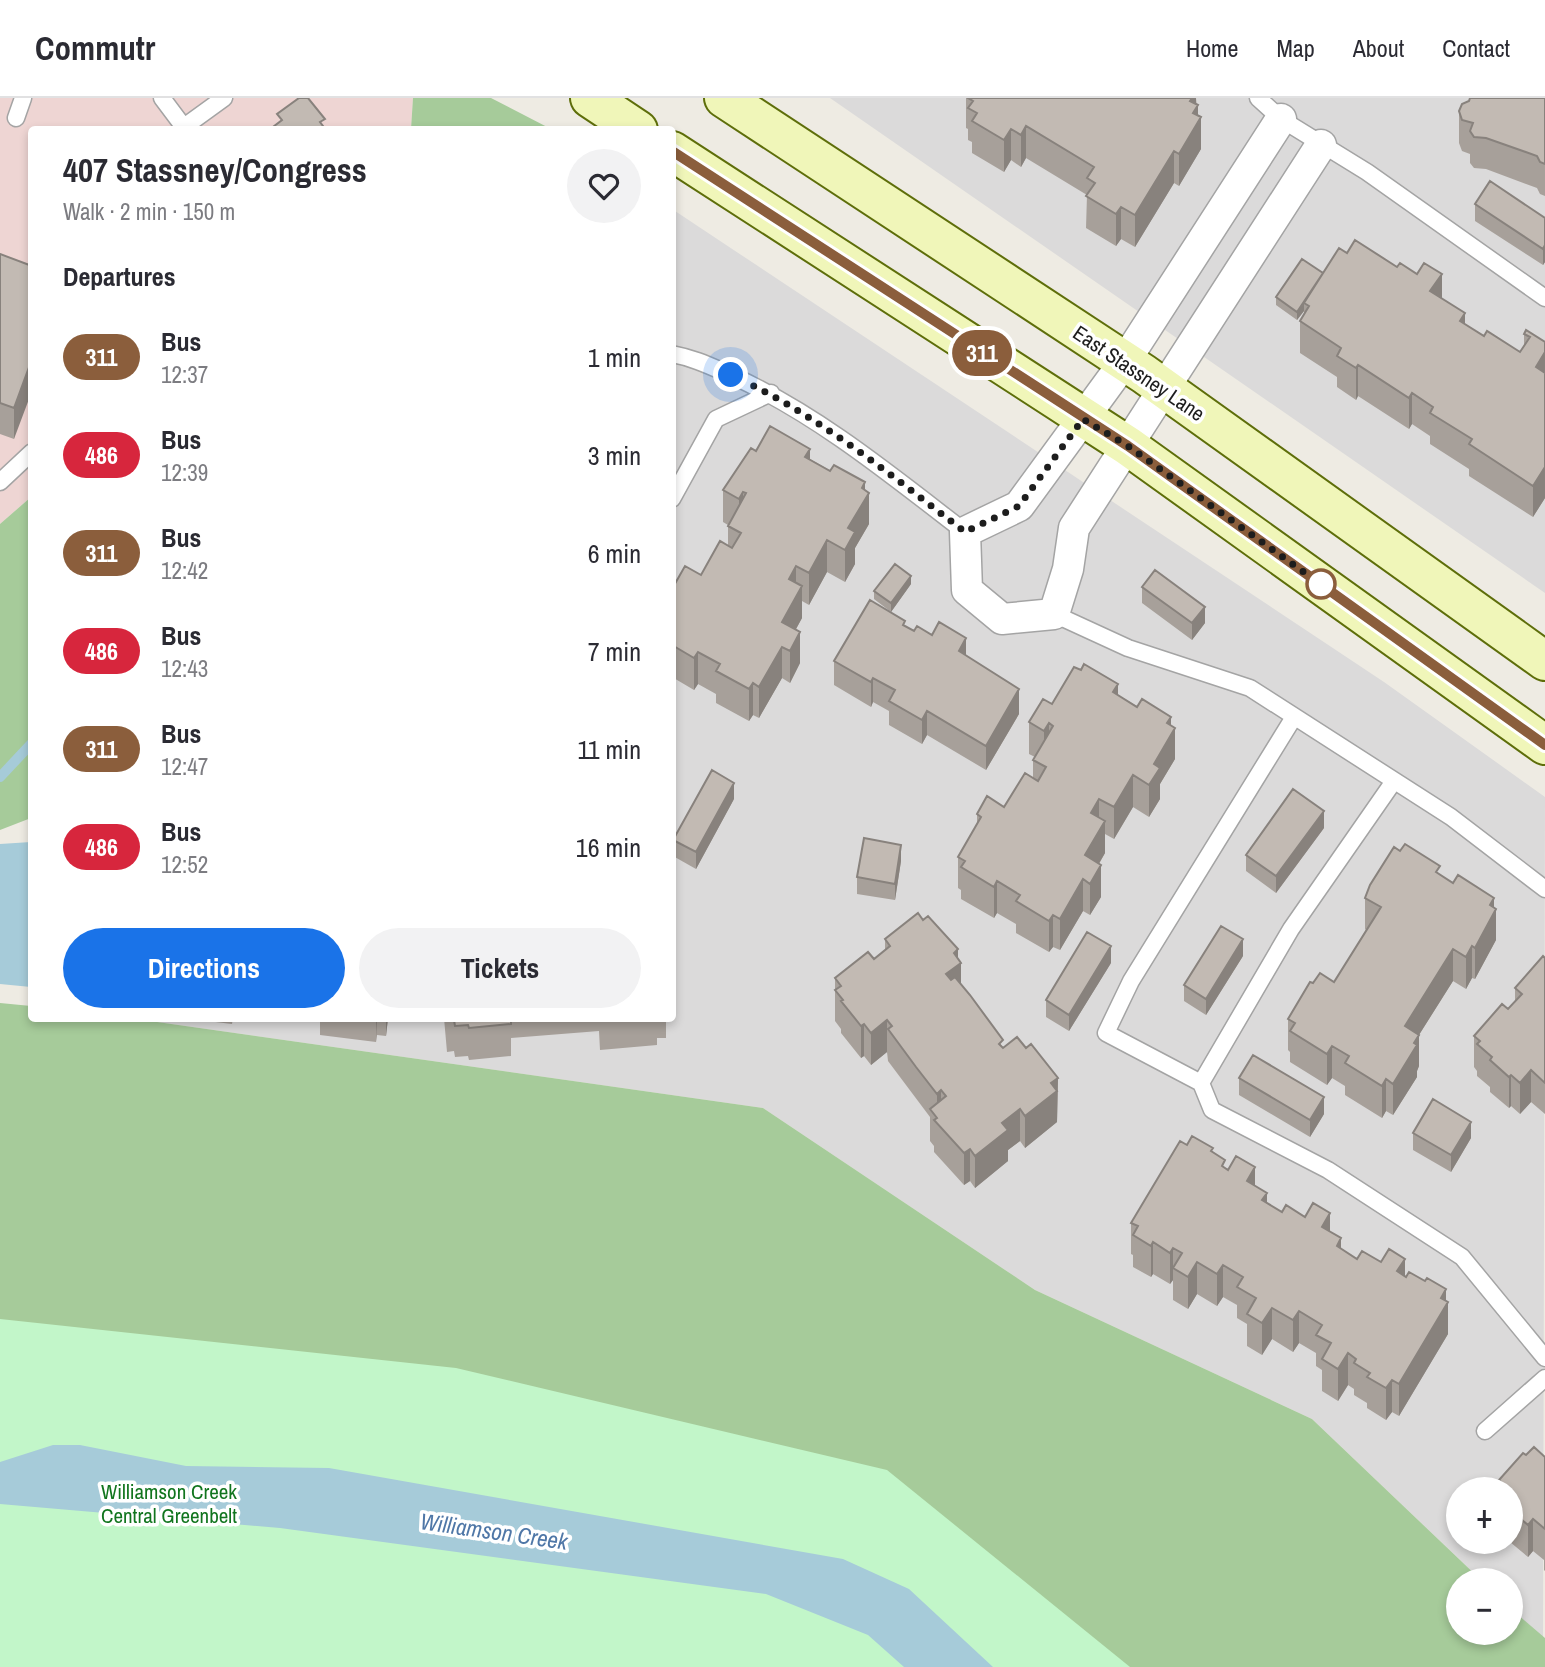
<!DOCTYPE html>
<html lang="en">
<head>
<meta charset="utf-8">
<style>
	body { margin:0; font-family:"Archivo Narrow",sans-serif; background:#f2f2f3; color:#2b2b33; height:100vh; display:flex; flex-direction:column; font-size:26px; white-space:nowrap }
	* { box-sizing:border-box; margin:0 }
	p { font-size:23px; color:#7c7c81 }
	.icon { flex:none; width:38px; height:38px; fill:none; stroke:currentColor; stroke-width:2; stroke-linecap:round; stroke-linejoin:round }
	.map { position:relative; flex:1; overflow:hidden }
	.details { position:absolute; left:28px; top:28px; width:648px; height:896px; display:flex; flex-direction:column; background:#fff; border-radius:7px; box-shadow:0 4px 10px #0003 }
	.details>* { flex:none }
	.badge { padding:0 14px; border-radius:23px; font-size:24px; line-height:46px }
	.controls { position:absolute; left:1446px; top:1379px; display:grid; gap:14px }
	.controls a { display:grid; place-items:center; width:77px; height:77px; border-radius:50%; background:#fff; box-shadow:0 4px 10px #0003; font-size:35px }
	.you { position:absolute; width:35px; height:35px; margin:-18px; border:5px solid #fff; border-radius:50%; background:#1a73e8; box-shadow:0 0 0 10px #1a73e833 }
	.map>.badge { position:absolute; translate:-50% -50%; box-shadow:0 0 0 4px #fff }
	h2 { padding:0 35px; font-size:26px; line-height:63px }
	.round { display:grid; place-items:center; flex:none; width:74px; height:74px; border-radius:37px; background:#f2f2f3 }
	.headline { display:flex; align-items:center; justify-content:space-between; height:119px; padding:0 35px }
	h1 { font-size:33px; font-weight:700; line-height:52px }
	.cta { display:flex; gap:14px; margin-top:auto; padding:14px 35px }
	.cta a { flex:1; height:80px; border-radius:42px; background:#1a73e8; color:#fff; font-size:28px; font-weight:700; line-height:80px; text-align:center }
	.cta a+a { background:#f2f2f3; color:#2b2b33 }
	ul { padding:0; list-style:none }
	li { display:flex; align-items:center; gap:21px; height:98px; padding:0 35px }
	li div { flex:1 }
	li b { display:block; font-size:26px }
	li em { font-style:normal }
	li .badge { min-width:77px; font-weight:700; text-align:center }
	header { display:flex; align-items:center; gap:42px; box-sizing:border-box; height:98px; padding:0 35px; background:#fff; border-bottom:2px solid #e1e1e2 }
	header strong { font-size:33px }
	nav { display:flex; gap:38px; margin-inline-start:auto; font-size:24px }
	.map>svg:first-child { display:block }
	.residential { fill:#dbdada; fill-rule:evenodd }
	.commercial { fill:#eed5d3 }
	.forest { fill:#a6cb9a }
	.park { fill:#c2f6c9 }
	.water { fill:#a6cbd9 }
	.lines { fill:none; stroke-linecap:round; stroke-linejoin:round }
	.stream { stroke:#a6cbd9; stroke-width:10 }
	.service-casing { stroke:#a4a4a4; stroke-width:19 }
	.minor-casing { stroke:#a4a4a4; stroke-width:33 }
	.secondary-casing { stroke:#5e6e0a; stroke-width:42 }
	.service { stroke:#fff; stroke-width:16 }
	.minor { stroke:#fff; stroke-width:30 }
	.secondary { stroke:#f0f6b9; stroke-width:38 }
	.wall { fill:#a7a09a }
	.shaded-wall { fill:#88827d }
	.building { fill:#c2bab3; stroke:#88827d; stroke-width:2 }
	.line-casing { stroke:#fff; stroke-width:16 }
	.line { stroke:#8b5e3c; stroke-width:10 }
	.walk { stroke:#1d1d1d; stroke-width:7; stroke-dasharray:0 12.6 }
	.stop-dot { fill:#fff; stroke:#8b5e3c; stroke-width:3.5 }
	.labels { text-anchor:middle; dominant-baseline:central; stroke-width:7; stroke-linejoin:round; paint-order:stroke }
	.street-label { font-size:21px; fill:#1d1d1d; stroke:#fff }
	.park-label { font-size:21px; fill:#11751e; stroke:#fff }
	.water-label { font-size:23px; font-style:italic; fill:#4f77a7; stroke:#fff }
</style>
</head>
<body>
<header>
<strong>Commutr</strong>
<nav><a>Home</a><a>Map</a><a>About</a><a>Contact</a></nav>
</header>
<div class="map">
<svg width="1545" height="1569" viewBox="0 0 1545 1569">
	<rect width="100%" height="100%" fill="#eeebe3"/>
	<!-- residential -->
	<path class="residential" d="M830,0h715v495z
		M672,111l712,473 161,115 -2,843 -33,-32v-28h-29l-169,-161 -277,-129 -272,-182 -627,-89 536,-1zM1458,1391h52v53h-52z"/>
	<!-- commercial -->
	<path class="commercial" d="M0,0h413l-2,31 -379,1 -1,367 -31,27z"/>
	<!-- forest -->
	<path class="forest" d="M413,0h78l60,31h-140z
		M31,399v321l-31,12v-306z
		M0,905l31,3 1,12 104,1 627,89 272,182 277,129 169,161h-23v53h52v-25l35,30v29h-1167l-378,-50z"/>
	<!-- park -->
	<path class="park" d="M0,1221l456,49 431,102 243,197h-1130z"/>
	<!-- water -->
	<path class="water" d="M31,744v145l-31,-3v-140z
		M53,1347h27l106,21 143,2 514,91 66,30 84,78h-89l-36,-32 -102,-41 -486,-66 -280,-24v-42z"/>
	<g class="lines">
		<!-- stream -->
		<path class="stream" d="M0,679l32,-34"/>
		<!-- service casing -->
		<g class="service-casing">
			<path id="service" d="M162,0l24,32
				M1258,0l23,21 86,53 178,126
				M16,20l7,-20
				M184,29l40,-29
				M672,256c22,4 40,13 61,22 85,39 158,99 232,156
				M0,384l32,-30
				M672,401l44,-80 55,-26
				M1054,516l74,34 122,40 201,129 94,72
				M1394,683l-103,148 -90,154 11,27 116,60 134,87 83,101
				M1201,985l-95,-50 25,-52 163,-264
				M1485,1333l60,-53"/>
		</g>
		<!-- minor casing -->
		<g class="minor-casing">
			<path id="minor" d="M1281,21l-156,242 -106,145 -54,26 2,58 35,29 52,-5 14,-45 6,-41 247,-383"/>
		</g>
		<!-- secondary casing -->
		<g class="secondary-casing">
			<path id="secondary" d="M590,0l48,32
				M724,0l420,276 401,287
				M672,53l456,295 417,299"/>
		</g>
		<!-- service -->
		<use href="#service" class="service"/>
		<!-- minor -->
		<use href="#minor" class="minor"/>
		<!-- secondary -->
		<use href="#secondary" class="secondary"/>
	</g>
	<!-- wall -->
	<path class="wall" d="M966,0h230l5,51 -22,37 -5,-3 -39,64 -14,-8 -5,7 -30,-18 1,-33 -61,-37 -5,9 -10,-7 -7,12 -32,-19v-11l-4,-2v-11l-2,-1z
		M1545,0v98l-5,-2 -3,-6 -51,-19 -12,-1 -4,-5v-9l-8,-3 -3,-8v-32l10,-10z
		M1475,106l70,14v44l-2,3 -68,-44z
		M1347,155l95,45 23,26 19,12 36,16 4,-6v-12l21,8v156l-12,19 -64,-41v-7l-39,-25v-8l-18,-12 -3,5 -51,-33 -2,4 -19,-13v-10l-37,-24v-32l4,-6v-4l-7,9 -21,-15v-8l47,-24z
		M0,156l32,12 -18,173 -14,-5z
		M756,353l54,8 55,31 4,34 -14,24v16l-10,18 -18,-10 -18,33 -7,-4v17l-6,11 4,34 -10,20 -8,-5 -23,40 -6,-3 -4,6 -33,-18v-9l-18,-10 -4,6 -22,-13v-88l29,-14 27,-30v-20l-5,-3v-32z
		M911,486l-20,28 -17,-13v-8z
		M1142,489l63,36 -13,17 -50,-37z
		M905,528l61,30 53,58 -33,56 -59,-35 -5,9 -33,-19v-14l-16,-9 -2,5 -37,-22v-24z
		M1118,597l53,31 4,33 -15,25v15l-11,18 -16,-10 -19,32 -9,-5v19l-6,11 2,33 -11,18 -7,-4 -23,39 -7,-3 -4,5 -33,-19v-9l-19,-11 -3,5 -33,-19v-9l-3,-2v-31l19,-32v-11l27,-7 29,-29v-18l2,-3 -6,-3v-32l23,-18z
		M734,701l-38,70 -23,-13v-16z
		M1324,730l-48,65 -30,-22v-16z
		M901,763l-6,39 -38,-6v-17z
		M1440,777l54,33 2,32 -21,39 -3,-1 -6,11 -13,-8 -34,54v31l-2,5v6l-24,38 -7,-4 -4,7 -37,-23v-9l-13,-8 -5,7 -37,-23v-10l-2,-2v-31l25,-36 21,-1 32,-52 -1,-1v-31z
		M923,822l35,39 3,25 42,64h23l32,30 -1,44 -32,26 -5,-7 -12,9v11l-33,27 -5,-7 -6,4 -30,-33v-6l-4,-5v-24l-42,-56 -1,-9 -16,13 -7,-9 -3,2 -20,-25v-4l-6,-8v-43l39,-19 11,-8v-12z
		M1243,858l-37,59 -22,-14v-16z
		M1545,860v156l-14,-12 -11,12 -9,-8 -2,2 -19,-16v-5l-13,-11v-5l-3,-4v-31l34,-27 7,-8v-13z
		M1111,865l-42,68 -23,-14v-17z
		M182,920h51l-1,6z
		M320,920h68l-2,18 -9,-1 -1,7 -56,-7z
		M444,920h222v20h-9v7l-57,5 -1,-19 -88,7v18l-42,4 -1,-4 -13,1 -1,-6 -7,1z
		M1239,980l85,36 -14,23 -71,-42z
		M1413,1035l58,5 -20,34 -38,-22z
		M1187,1047l26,7 12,16 30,18 12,17 15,9 48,20 11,17 16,10 48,17 41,25 2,33 -49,82 -7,-4 -6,8 -19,-12v-5l-13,-8v-6l-6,-4 -10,16 -16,-10v-21l-6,-4v-13l-17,-10 -6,9 -21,-13 -10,16 -15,-9v-22l-10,-6v-13l-14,-8 -6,9 -20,-12 -9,15 -15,-9v-20l-3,4 -17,-10 -2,3 -18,-10v-12l-2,-1v-31z
		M1526,1357l19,2v114l-1,-1v-10l-11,-9 -5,6 -18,-15v-53h-14l3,-4v-5z"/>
	<!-- shaded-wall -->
	<path class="shaded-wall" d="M1192,0h4v10l2,-3v18l3,-6v32l-22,37v-32l11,-53z
		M1026,28v32l-5,9v-32z
		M1011,31v31l-7,12v-32z
		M1174,53v32l-39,64v-32z
		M1121,109v32l-5,7v-32z
		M1545,147v17l-2,3v-16z
		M1442,176v32l-12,-15z
		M1304,205v8l-7,9v-8z
		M1465,215v32l-5,-24z
		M1545,254v32l-9,-17z
		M32,261v32l-18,48v-31z
		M1358,267v31l-2,4v-32z
		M1412,295v31l-3,5v-31z
		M810,351v31l-5,-23z
		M1545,369v31l-12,19v-31z
		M865,384v17l4,-6v31l-14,24v16l-10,18v-32l3,-22 14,-40z
		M743,394v31l-4,7v-31z
		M827,442v32l-18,33v-32z
		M796,468v31l6,-11v32l-17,31 -3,-27 7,-43z
		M911,478v8l-20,28v-9z
		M1205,509v16l-13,17v-17z
		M800,534v31l-10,20v-32z
		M966,540v24l-7,-11z
		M782,549v31l-23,40v-31z
		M698,554v32l-4,6v-32z
		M873,580v24l-2,5v-25z
		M753,585v32l-4,6v-32z
		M1118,586v32l-5,-24z
		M1019,591v25l-33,56v-24z
		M927,613v24l-5,9v-24z
		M1171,619v17l4,-6v31l-15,25v15l-11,18v-32l5,-21 13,-41z
		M1049,625v32l-5,7v-31z
		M1133,677v32l-19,32v-32z
		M734,685v16l-38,70v-17z
		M1099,701v32l6,-10v32l-17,29 -3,-27 6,-42z
		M1324,713v17l-48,65v-17z
		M901,747v16l-6,39v-16z
		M1101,767v32l-11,18v-31z
		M1083,781v32l-23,39v-31z
		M997,783v32l-3,5v-31z
		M1494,800v14l2,-3v31l-21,39v-31l15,-43z
		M1053,817v32l-4,5v-31z
		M1243,841v17l-37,59v-16z
		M1111,848v17l-42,68v-16z
		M1472,848v32l-6,11v-32z
		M958,851v16l3,-2v31l-15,-20 8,-21z
		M1453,851v32l-48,76v-31z
		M376,920h1l-1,24z
		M386,920h2l-2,18z
		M887,922v32l-16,13v-32z
		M864,926v32l-3,2v-32z
		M1419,937v31l-2,5v6l-24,38v-31z
		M1332,948v32l-5,7v-31z
		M1531,972v32l-11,12v-31z
		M1511,977v31l-2,2v-31z
		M1058,980l-1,44 -32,26v-32l26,-33z
		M1386,981v32l-4,7v-32z
		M941,992v32l-4,1v-29z
		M1324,999v17l-14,23v-17z
		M1020,1011v32l-12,9v11l-33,27v-32l27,-33z
		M1471,1024v16l-20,34v-17z
		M970,1051v32l-6,4v-32z
		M1255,1069v32l-8,-18z
		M1267,1095v31l-5,-24z
		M1330,1115v32l-8,-18z
		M1341,1140v32l-4,-24z
		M1153,1144v32l-2,3v-31z
		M1173,1150v32l-3,4v-31z
		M1405,1161v31l-8,-19z
		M1197,1164v32l-9,15v-32z
		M1223,1167v32l-6,9v-32z
		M1446,1191v16l2,-3v32l-49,82v-32l42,-86z
		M1272,1210v31l-10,16v-32z
		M1299,1213v32l-6,9v-32z
		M1348,1255v32l-10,16v-32z
		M1392,1282v32l-6,8v-32z
		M1533,1421v32l-5,6v-32z"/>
	<!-- building -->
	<path class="building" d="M299,0h9l17,21 -5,3 6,8h-57l13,-10 -5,-6z
		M968,0h224l-2,3 8,4 -5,8 8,4 -22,37 -5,-3 -39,64 -14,-8 -5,7 -30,-18 9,-13 -8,-5 7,-11 -68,-41 -5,9 -10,-6 -7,11 -32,-19 5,-8 -9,-5 5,-7z
		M1470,0h75v66l-5,-2 -3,-6 -51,-18 -12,-1 -4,-6 3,-8 -11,-3 -3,-9 3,-7 7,-3z
		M1490,83l55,37v27l-2,4 -68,-45z
		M1355,142l42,27 3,-4 17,11 7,-11 18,11 -12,17 35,22 -5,8 24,15 3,-5 33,21 10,-15 -6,-3 2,-4 19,12v10l-9,15 9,6v94l-12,19 -64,-42 3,-5 -42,-26 3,-6 -21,-14 -3,5 -51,-33 -2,3 -19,-12 4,-8 -41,-27 9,-15 -5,-3 35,-55 8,5z
		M0,156l32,12v93l-18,49 -14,-5z
		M1302,161l21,14 -26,39 -21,-15z
		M770,328l40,23 -5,8 25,14 4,-6 31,17 -3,6 7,5 -21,35 7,4 -10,18 -18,-10 -18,33 -13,-7 -7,13 13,7 -20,36 18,10 -10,19 -8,-4 -23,40 -6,-4 -4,6 -33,-18 4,-7 -22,-12 -4,6 -22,-13v-56l13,-23 16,9 19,-34 12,7 9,-15 -13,-7 18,-33 -3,-1 -4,7 -16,-9 28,-42 5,3z
		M895,466l16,12 -20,27 -17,-12z
		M1155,472l50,37 -13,16 -50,-36z
		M870,502l35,21 -2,4 11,6 3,-5 15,9 7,-13 27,16 -7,13 60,38 -33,57 -59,-35 -5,9 -33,-19 6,-11 -22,-12 -2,4 -37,-21z
		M1084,566l34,20 -5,8 24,15 5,-8 29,18 -4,6 8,5 -21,36 6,4 -11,17 -16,-10 -19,32 -15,-8 -8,14 14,8 -20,34 16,10 -11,19 -7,-5 -23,40 -7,-4 -4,6 -33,-20 4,-6 -23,-14 -3,6 -33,-20 4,-6 -7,-4 23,-40 -4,-3 10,-18 17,11 21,-34 13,8 8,-14 -13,-7 20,-34 -4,-3 -5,8 -15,-9 14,-23 9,5 22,-37 7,3z
		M712,672l22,13 -38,69 -23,-12z
		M1293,691l31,22 -48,65 -30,-21z
		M864,740l37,7 -6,39 -38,-7z
		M1405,746l35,22 -4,6 17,11 5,-8 36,23 -4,7 6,4 -21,39 -3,-2 -6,11 -13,-8 -48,77 14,9 -5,8 3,2 -24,39 -7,-5 -4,7 -37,-23 4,-7 -17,-10 -5,8 -37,-23 5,-8 -7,-4 22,-37 3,1 7,-10 14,9 47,-75 -16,-9 5,-13 24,-38 6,4z
		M918,815l5,7 5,-4 30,33 -4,4 7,10 -15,11 5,6 4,-3 15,18 33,45 -4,4 4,4 14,-11 9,11 5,-4 27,34 -7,5 6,8 -32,25 -5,-7 -18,14 6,7 -33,26 -5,-7 -6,4 -30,-33 3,-2 -7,-9 16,-13 -5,-6 -4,4 -21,-27 -28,-38 4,-3 -5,-6 -16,13 -7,-9 -3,2 -20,-25 2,-1 -8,-10 6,-4 -6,-8 33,-26 6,7 16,-13 -5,-7z
		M1221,828l22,13 -37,60 -22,-14z
		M1087,834l24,14 -42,69 -23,-15z
		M1543,858l2,2v125l-14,-13 -11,13 -9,-8 -2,2 -19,-17 2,-3 -15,-13 3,-3 -6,-5 28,-32 6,5 14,-15 -7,-6z
		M447,920h64v6l-42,4 -1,-3 -13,1 -1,-6h-7z
		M1253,957l71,42 -14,23 -71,-42z
		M1433,1001l38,23 -20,33 -38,-22z
		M1192,1038l21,12 -2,3 14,9 -3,6 6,4 8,-14 19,11 -8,14 20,12 -5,7 20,12 4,-7 19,12 8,-14 17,10 -8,14 19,11 -4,8 20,13 5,-8 19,11 8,-13 16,10 -8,12 9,6 3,-5 16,9 2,-3 19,11 -5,9 7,4 -49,82 -7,-4 -6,8 -19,-11 3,-4 -16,-10 2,-4 -8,-6 -10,16 -16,-10 9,-16 -15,-8 6,-10 -23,-14 -6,9 -21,-12 -10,15 -15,-9 9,-16 -19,-11 6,-10 -20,-12 -6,9 -20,-12 -9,15 -15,-9 9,-15 -9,-5 -3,5 -17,-11 -2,4 -18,-11 5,-9 -7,-3 49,-82 7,4z
		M1534,1349l11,10v72l-12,-10 -5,6 -18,-15v-21h-13l-1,-1 5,-6 -2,-2 24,-27 3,2z"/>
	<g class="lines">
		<!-- line casing -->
		<g class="line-casing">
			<path id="line" d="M672,53l456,295 417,299"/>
		</g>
		<!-- line -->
		<use href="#line" class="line"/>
		<!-- walk -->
		<path class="walk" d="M731,277c86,39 160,100 234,157l54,-26 64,-87 45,27 198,142 -5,-4"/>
	</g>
	<!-- markers -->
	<circle class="stop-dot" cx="1321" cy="486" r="14"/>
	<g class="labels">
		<!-- street labels -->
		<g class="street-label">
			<text transform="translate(1139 275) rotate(34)">East Stassney Lane</text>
		</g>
		<!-- park labels -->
		<g class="park-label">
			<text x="169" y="1393">Williamson Creek<tspan x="169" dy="24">Central Greenbelt</tspan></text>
		</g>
		<!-- water labels -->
		<g class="water-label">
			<text transform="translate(494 1433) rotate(8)">Williamson Creek</text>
		</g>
	</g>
</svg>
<div class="controls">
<a>+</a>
<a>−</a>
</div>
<div class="you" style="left:731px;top:277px"></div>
<b class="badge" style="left:982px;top:255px;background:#8b5e3c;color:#fff">311</b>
<section class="details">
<div class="headline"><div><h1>407 Stassney/Congress</h1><p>Walk · 2 min · 150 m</p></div><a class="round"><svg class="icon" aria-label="heart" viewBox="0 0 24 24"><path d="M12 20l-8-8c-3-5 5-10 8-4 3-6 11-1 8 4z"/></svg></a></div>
<h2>Departures</h2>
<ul>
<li><span class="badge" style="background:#8b5e3c;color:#fff">311</span><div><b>Bus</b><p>12:37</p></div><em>1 min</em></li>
<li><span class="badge" style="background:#d7263d;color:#fff">486</span><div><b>Bus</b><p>12:39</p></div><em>3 min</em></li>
<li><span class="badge" style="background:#8b5e3c;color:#fff">311</span><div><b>Bus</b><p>12:42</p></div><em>6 min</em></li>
<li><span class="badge" style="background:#d7263d;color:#fff">486</span><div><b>Bus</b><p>12:43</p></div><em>7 min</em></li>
<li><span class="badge" style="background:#8b5e3c;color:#fff">311</span><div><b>Bus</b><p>12:47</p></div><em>11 min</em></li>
<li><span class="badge" style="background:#d7263d;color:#fff">486</span><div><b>Bus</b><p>12:52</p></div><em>16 min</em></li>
</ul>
<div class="cta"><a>Directions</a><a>Tickets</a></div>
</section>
</div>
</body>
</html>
